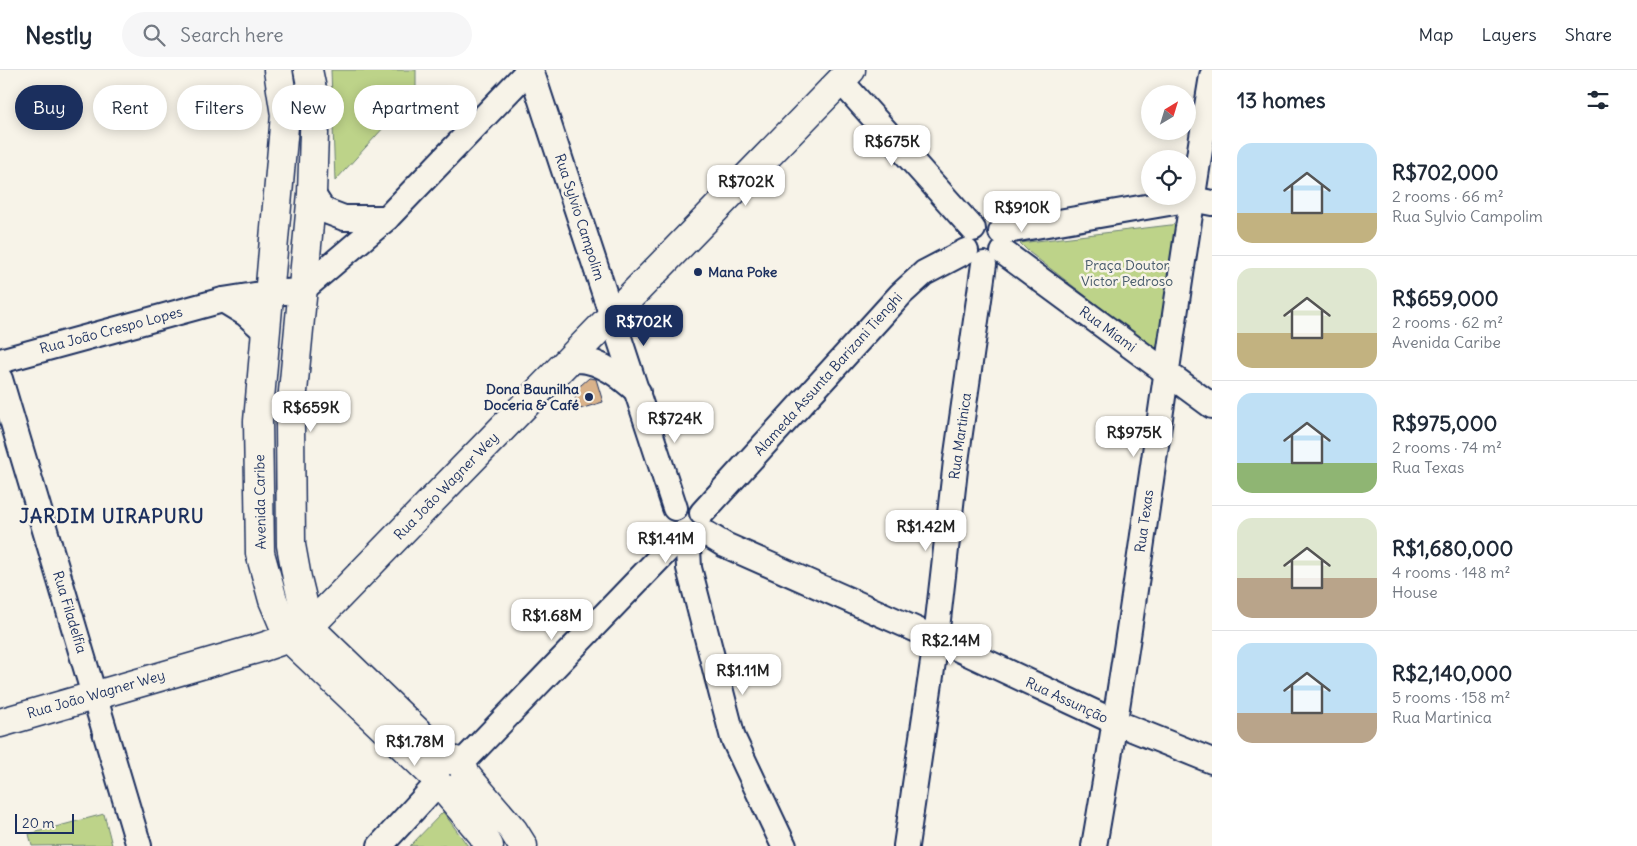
<!DOCTYPE html>
<html lang="en">
<head>
<meta charset="utf-8">
<style>
	:root { --surface:#fff; --page:#f6f6f7; --text:#1f2937; --muted:#747a83; --line:#e0e1e3; --accent:#1b2f5e }
	body { margin:0; font-family:Delius,sans-serif; background:var(--page); color:var(--text); height:100vh; display:flex; flex-direction:column; font-size:19px; white-space:nowrap }
	* { box-sizing:border-box; margin:0 }
	p { font-size:16px; color:var(--muted) }
	.icon { flex:none; width:28px; height:28px; fill:none; stroke:currentColor; stroke-width:2; stroke-linecap:round; stroke-linejoin:round }
	.map { position:relative; flex:1; overflow:hidden }
	.drawer { display:flex; flex-direction:column; background:var(--surface); width:425px }
	.drawer>* { flex:none }
	.guide { position:absolute; left:15px; top:15px; width:475px; height:45px; display:flex; gap:10px }
	.needle { width:32px; rotate:38deg }
	.tools { position:absolute; left:1141px; top:15px; display:grid; gap:10px }
	.tools a { display:grid; place-items:center; width:55px; height:55px; border-radius:50%; background:var(--surface); box-shadow:0 2px 12px #0003; font-size:25px }
	.scale { position:absolute; left:15px; bottom:12px; width:59px; box-sizing:border-box; padding-left:5px; border:2px solid #1b2f5e; border-top:0; font-size:14px; line-height:18px; white-space:nowrap; color:#1b2f5e; -webkit-text-stroke:4px #f7f3e8; paint-order:stroke }
	.price { position:absolute; translate:-50% -42px; padding:0 11px; border-radius:10px; background:#fff; color:#222; font-size:16px; line-height:32px; filter:drop-shadow(0 1px 2px #0008) }
	.price::after { content:''; position:absolute; left:50%; top:30px; width:15px; height:11px; margin-left:-8px; background:inherit; clip-path:polygon(0 0,100% 0,50% 100%) }
	.price.selected { background:var(--accent); color:#fff }
	ul { padding:0; list-style:none }
	li { display:flex; align-items:center; gap:15px; height:125px; padding:0 25px }
	li+li { border-top:1px solid var(--line) }
	li span { display:grid; place-items:center; flex:none; width:140px; height:100px; border-radius:15px; color:#555 }
	li>.icon { margin-inline-start:auto }
	span .icon { width:60px; height:60px; fill:#fffc; stroke-width:1 }
	li b { font-size:21px }
	h2 { display:flex; justify-content:space-between; align-items:center; height:60px; padding:0 25px; font-size:21px }
	.chip { padding:0 18px; border-radius:22px; background:var(--surface); box-shadow:0 2px 12px #0003; font-size:18px; line-height:45px }
	.chip.selected { background:var(--accent); color:#fff }
	header { display:flex; align-items:center; gap:30px; box-sizing:border-box; height:70px; padding:0 25px; background:var(--surface); border-bottom:1px solid var(--line) }
	header strong { font-size:24px }
	nav { display:flex; gap:28px; margin-inline-start:auto; font-size:18px }
	.search { width:350px; height:45px; background:var(--page); display:flex; align-items:center; gap:12px; box-sizing:border-box; padding:0 18px; border-radius:28px; color:var(--muted); font-size:19px }
	main { display:flex; flex:1; min-height:0 }
	.map>svg:first-child { display:block }
	.green { fill:#bdd389; stroke:#6c8174 }
	.building { fill:#d9b28a; stroke:#1b2f5e }
	.lines { fill:none; stroke-linecap:round; stroke-linejoin:round }
	.street-casing { stroke:#1b2f5e; stroke-width:28 }
	.secondary-casing { stroke:#1b2f5e; stroke-width:31 }
	.street { stroke:#f7f3e8; stroke-width:24 }
	.secondary { stroke:#f7f3e8; stroke-width:28 }
	.poi-dot { fill:#1b2f5e; stroke:#f7f3e8; stroke-width:2 }
	.labels { text-anchor:middle; dominant-baseline:central; stroke-width:5; stroke-linejoin:round; paint-order:stroke }
	.street-label { font-size:14px; fill:#1b2f5e; stroke:#f7f3e8 }
	.park-label { font-size:14px; fill:#445869; stroke:#f7f3e8 }
	.poi-label { font-size:14px; font-weight:bold; fill:#1b2f5e; stroke:#f7f3e8; text-anchor:start }
	.district-label { font-size:19px; font-weight:bold; letter-spacing:1px; fill:#1b2f5e; stroke:#f7f3e8 }
</style>
</head>
<body>
<header>
<strong>Nestly</strong>
<div class="search"><svg class="icon" aria-label="search" viewBox="0 0 24 24"><circle cx="10" cy="10" r="6"/><path d="M15 15l6 6"/></svg>Search here</div>
<nav><a>Map</a><a>Layers</a><a>Share</a></nav>
</header>
<main>
<div class="map">
<svg width="1212" height="776" viewBox="0 0 1212 776">
	<rect width="100%" height="100%" fill="#f7f3e8"/>
	<filter id="ink" filterUnits="userSpaceOnUse"><feTurbulence type="fractalNoise" baseFrequency=".02" numOctaves="2"/><feDisplacementMap in="SourceGraphic" scale="10" xChannelSelector="R" yChannelSelector="G"/><feConvolveMatrix kernelMatrix="1 2 1 2 8 2 1 2 1" color-interpolation-filters="sRGB"/></filter>
	<g filter="url(#ink)">
		<g class="green">
			<polygon points="331,0 416,0 416,22 335,111"/>
			<polygon points="1179,154 1157,281 1029,182 1020,173"/>
			<polygon points="443,742 468,776 410,776"/>
			<polygon points="104,744 112,775 32,776 29,764"/>
		</g>
		<polygon class="building" points="589,308 596,309 603,332 580,339 573,322"/>
		<g class="lines">
			<g class="street-casing">
				<g id="street">
					<polyline points="531,0 675,438"/>
					<polyline points="840,10 973,159"/>
					<polyline points="312,123 323,140 344,148 387,148"/>
					<polyline points="1001,162 1192,129 1212,133"/>
					<polyline points="1003,182 1212,336"/>
					<polyline points="223,230 246,244 265,261"/>
					<polyline points="0,291 223,230 268,223 301,221 387,148 529,0"/>
					<path d="M564,293C568,292 575,290 579,290C602,291 622,308 638,322"/>
					<polyline points="0,309 139,776"/>
					<polyline points="702,443 901,224 924,203 966,181"/>
					<polyline points="707,464 725,475 935,568 1115,652 1212,691"/>
					<polyline points="688,479 689,498 733,668 784,776"/>
					<polyline points="461,694 672,475"/>
					<polyline points="380,776 438,713"/>
					<polyline points="906,776 934,585 956,391 984,194"/>
					<path d="M1094,776C1139,520 1169,262 1212,6"/>
				</g>
			</g>
			<g class="secondary-casing">
				<g id="secondary">
					<polyline points="278,0 285,45 258,351 260,483 273,530 289,568 435,707"/>
					<polyline points="308,0 315,34 312,123 290,353 291,475 297,508 309,557 447,690"/>
					<polyline points="0,653 263,577 289,568 309,557 851,0"/>
					<circle cx="450" cy="705" r="15"/>
					<polyline points="465,704 513,760 523,776"/>
					<polyline points="443,718 482,764 489,776"/>
				</g>
			</g>
			<use href="#street" class="street"/>
			<use href="#secondary" class="secondary"/>
		</g>
	</g>
	<g class="poi-dot">
		<circle cx="698" cy="202" r="5"/>
		<circle cx="589" cy="327" r="5"/>
	</g>
	<g class="labels">
		<g class="street-label">
			<text transform="translate(580 147) rotate(72)">Rua Sylvio Campolim</text>
			<text transform="translate(1108 259) rotate(36)">Rua Miami</text>
			<text transform="translate(111 260) rotate(-15)">Rua João Crespo Lopes</text>
			<text transform="translate(828 304) rotate(-48)">Alameda Assunta Barizani Tienghi</text>
			<text transform="translate(960 366) rotate(-82)">Rua Martinica</text>
			<text transform="translate(446 416) rotate(-46)">Rua João Wagner Wey</text>
			<text transform="translate(260 432) rotate(-91)">Avenida Caribe</text>
			<text transform="translate(1144 451) rotate(-82)">Rua Texas</text>
			<text transform="translate(70 542) rotate(73)">Rua Filadelfia</text>
			<text transform="translate(96 624) rotate(-16)">Rua João Wagner Wey</text>
			<text transform="translate(1067 630) rotate(25)">Rua Assunção</text>
		</g>
		<g class="park-label">
			<text x="1127" y="195">Praça Doutor<tspan x="1127" dy="16">Victor Pedroso</tspan></text>
		</g>
		<g class="poi-label">
			<text x="708" y="202">Mana Poke</text>
			<text x="579" y="319" text-anchor="end">Dona Baunilha<tspan x="579" dy="16">Doceria &amp; Café</tspan></text>
		</g>
		<g class="district-label">
			<text x="112" y="446">JARDIM UIRAPURU</text>
		</g>
	</g>
</svg>
<div class="tools">
<a><svg class="needle" viewBox="-14 -14 28 28"><path d="M0-13l5 13h-10z" fill="#e53935"/><path d="M0 13l5-13h-10z" fill="#747a83"/></svg></a>
<a><svg class="icon" aria-label="locate" viewBox="0 0 24 24"><circle cx="12" cy="12" r="6"/><path d="M12 2v4M12 18v4M2 12h4M18 12h4"/></svg></a>
</div>
<div class="scale">20 m</div>
<b class="price" style="left:892px;top:97px">R$675K</b>
<b class="price" style="left:746px;top:137px">R$702K</b>
<b class="price" style="left:1022px;top:163px">R$910K</b>
<b class="price selected" style="left:644px;top:277px">R$702K</b>
<b class="price" style="left:311px;top:363px">R$659K</b>
<b class="price" style="left:675px;top:374px">R$724K</b>
<b class="price" style="left:1134px;top:388px">R$975K</b>
<b class="price" style="left:926px;top:482px">R$1.42M</b>
<b class="price" style="left:666px;top:494px">R$1.41M</b>
<b class="price" style="left:552px;top:571px">R$1.68M</b>
<b class="price" style="left:951px;top:596px">R$2.14M</b>
<b class="price" style="left:743px;top:626px">R$1.11M</b>
<b class="price" style="left:415px;top:697px">R$1.78M</b>
<div class="guide">
<a class="chip selected">Buy</a>
<a class="chip">Rent</a>
<a class="chip">Filters</a>
<a class="chip">New</a>
<a class="chip">Apartment</a>
</div>
</div>
<section class="drawer">
<h2>13 homes<svg class="icon" aria-label="filters" viewBox="0 0 24 24"><path d="M4 7h16M4 17h16"/><circle cx="9" cy="7" r="2"/><circle cx="15" cy="17" r="2"/></svg></h2>
<ul>
<li><span style="background:linear-gradient(#bfe0f5 70%,#c2b280 0)"><svg class="icon" aria-label="home" viewBox="0 0 24 24"><path d="M3 11l9-7 9 7M6 9v11h12V9"/></svg></span><div><b>R$702,000</b><p>2 rooms · 66 m²</p><p>Rua Sylvio Campolim</p></div></li>
<li><span style="background:linear-gradient(#dfe7d0 65%,#c2b280 0)"><svg class="icon" aria-label="home" viewBox="0 0 24 24"><path d="M3 11l9-7 9 7M6 9v11h12V9"/></svg></span><div><b>R$659,000</b><p>2 rooms · 62 m²</p><p>Avenida Caribe</p></div></li>
<li><span style="background:linear-gradient(#bfe0f5 70%,#8fb573 0)"><svg class="icon" aria-label="home" viewBox="0 0 24 24"><path d="M3 11l9-7 9 7M6 9v11h12V9"/></svg></span><div><b>R$975,000</b><p>2 rooms · 74 m²</p><p>Rua Texas</p></div></li>
<li><span style="background:linear-gradient(#dfe7d0 60%,#b9a48a 0)"><svg class="icon" aria-label="home" viewBox="0 0 24 24"><path d="M3 11l9-7 9 7M6 9v11h12V9"/></svg></span><div><b>R$1,680,000</b><p>4 rooms · 148 m²</p><p>House</p></div></li>
<li><span style="background:linear-gradient(#bfe0f5 70%,#b9a48a 0)"><svg class="icon" aria-label="home" viewBox="0 0 24 24"><path d="M3 11l9-7 9 7M6 9v11h12V9"/></svg></span><div><b>R$2,140,000</b><p>5 rooms · 158 m²</p><p>Rua Martinica</p></div></li>
</ul>
</section>
</main>
</body>
</html>
